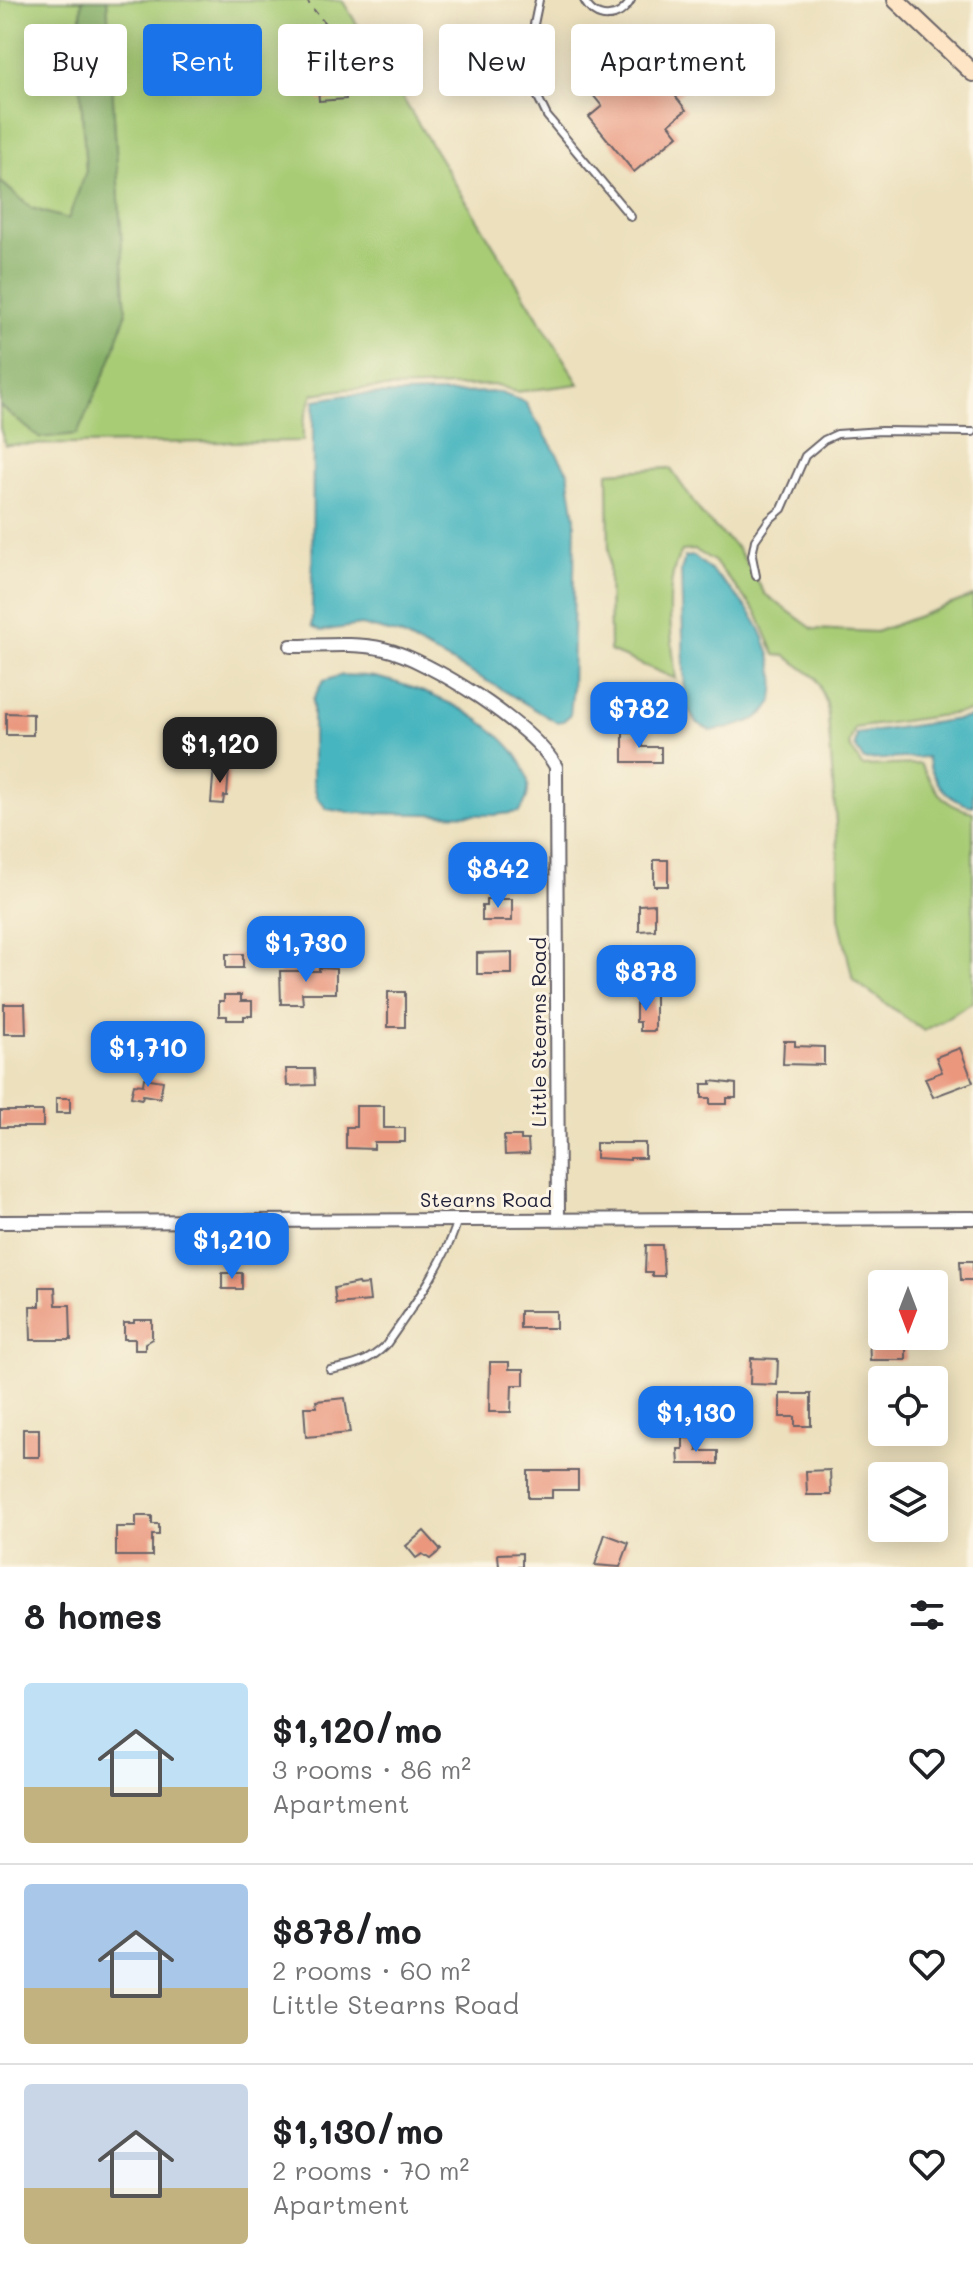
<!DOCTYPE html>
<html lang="en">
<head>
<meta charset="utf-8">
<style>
	:root { --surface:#fff; --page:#f6f6f6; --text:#202124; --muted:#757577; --line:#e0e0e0; --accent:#1a73e8 }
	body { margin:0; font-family:Mali,sans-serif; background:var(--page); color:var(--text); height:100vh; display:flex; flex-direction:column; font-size:30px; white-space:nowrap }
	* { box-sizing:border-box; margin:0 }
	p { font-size:26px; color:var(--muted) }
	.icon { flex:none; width:44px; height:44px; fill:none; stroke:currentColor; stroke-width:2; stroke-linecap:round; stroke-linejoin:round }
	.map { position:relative; height:1567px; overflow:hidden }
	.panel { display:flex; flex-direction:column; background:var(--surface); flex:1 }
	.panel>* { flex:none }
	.hud { position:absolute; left:24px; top:24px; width:926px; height:72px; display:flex; gap:16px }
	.needle { width:52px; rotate:180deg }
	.tools { position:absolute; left:868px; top:1270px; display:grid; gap:16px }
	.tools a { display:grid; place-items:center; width:80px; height:80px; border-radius:8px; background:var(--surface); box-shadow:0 4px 20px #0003; font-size:40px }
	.price { position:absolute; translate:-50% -68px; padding:0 18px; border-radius:16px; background:var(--accent); color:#fff; font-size:26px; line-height:52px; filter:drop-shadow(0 2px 4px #0008) }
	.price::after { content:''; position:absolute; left:50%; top:48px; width:24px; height:18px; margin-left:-12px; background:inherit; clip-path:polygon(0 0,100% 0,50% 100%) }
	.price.on { background:#222; color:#fff }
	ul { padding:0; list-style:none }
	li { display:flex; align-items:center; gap:24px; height:200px; padding:0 24px }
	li+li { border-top:2px solid var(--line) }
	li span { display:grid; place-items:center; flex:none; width:224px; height:160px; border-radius:8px; color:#555 }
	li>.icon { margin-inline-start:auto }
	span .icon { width:96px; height:96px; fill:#fffc; stroke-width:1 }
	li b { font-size:34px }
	h2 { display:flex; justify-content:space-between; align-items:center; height:96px; padding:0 24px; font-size:34px }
	.tag { padding:0 28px; border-radius:8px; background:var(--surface); box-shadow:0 4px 20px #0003; font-size:28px; line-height:72px }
	.tag.on { background:var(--accent); color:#fff }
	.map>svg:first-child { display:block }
	.green { fill:#a8cc76; stroke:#657758; stroke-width:2 }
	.forest { fill:#86b067; stroke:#546951; stroke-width:2 }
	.water { fill:#46b5bf; stroke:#346c7d; stroke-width:2 }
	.building { fill:#ea977e }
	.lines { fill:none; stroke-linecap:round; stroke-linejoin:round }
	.service-casing { stroke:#696468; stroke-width:10 }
	.minor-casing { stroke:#696468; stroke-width:16 }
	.secondary-casing { stroke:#696468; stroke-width:20 }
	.path { stroke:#696468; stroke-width:2; stroke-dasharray:6 6; stroke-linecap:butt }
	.service { stroke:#fff; stroke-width:6 }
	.minor { stroke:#fff; stroke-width:12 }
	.secondary { stroke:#fee5c5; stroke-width:16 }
	.labels { text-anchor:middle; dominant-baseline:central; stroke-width:6; stroke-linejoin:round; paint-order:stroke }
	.street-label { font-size:20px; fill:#22223b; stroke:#fcf5e5 }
</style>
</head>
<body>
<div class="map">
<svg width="973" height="1567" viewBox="0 0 973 1567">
	<rect width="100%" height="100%" fill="#fcf5e5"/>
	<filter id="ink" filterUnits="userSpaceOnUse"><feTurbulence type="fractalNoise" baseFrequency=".0125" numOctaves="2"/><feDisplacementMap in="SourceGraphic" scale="16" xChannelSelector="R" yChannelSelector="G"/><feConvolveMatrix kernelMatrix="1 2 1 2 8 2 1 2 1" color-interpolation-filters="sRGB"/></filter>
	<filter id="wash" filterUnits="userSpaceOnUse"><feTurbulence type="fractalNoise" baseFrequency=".006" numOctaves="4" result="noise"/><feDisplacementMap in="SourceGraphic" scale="32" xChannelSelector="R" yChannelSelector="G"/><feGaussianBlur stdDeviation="1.8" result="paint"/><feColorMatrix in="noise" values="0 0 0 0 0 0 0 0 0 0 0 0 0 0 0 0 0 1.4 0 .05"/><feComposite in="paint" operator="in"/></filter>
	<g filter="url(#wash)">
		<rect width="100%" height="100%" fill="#ece0bd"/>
		<g class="green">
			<polygon points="0,0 82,0 79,64 86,172 68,220 31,208 0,181"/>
			<polygon points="107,0 342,0 579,384 516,392 498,385 347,389 313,394 303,423 303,441 5,445 0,428 0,406 40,438 126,314"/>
			<path d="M670,468L704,517L738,549L765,594L813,629L876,632L973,596V711L855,728L849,745L862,766L920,764C937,789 939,805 973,812V1002L924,1031L853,980L839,918L838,850L827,704L816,678L786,656L775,655L757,613L714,561L695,550L682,551C662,581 672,644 676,679L610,651L608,472Z"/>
		</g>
		<polygon class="forest" points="82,0 107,0 126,314 110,362 77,434 40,438 0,406 0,181 31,208 68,219 86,171 79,64"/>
		<g class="water">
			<polygon points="498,392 525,402 568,472 575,518 572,695 570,715 563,721 556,722 489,682 401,635 361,625 321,631 312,626 313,421 315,400 347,395"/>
			<path d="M694,556C714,572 736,593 751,614C767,636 787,692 764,713C750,725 727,728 711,731L696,722L685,704L681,571L685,557Z"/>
			<path d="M342,675C354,676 367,675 379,678C401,683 428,693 449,703C485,719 553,769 519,812L494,815L350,813L327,809L317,797L313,780V699L323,681Z"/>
			<path d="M973,717V806C947,801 933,781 927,757L864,760L855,746L857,734Z"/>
		</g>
		<g id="blocks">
			<g class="building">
				<polygon points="620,35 655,77 668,66 687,88 676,97 686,110 669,124 678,135 634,172 589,117 602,106 575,73"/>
				<polygon points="343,57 346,99 319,101 316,58"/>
				<polygon points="6,713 33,714 33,735 6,735"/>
				<polygon points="623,733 642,733 642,747 661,747 661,762 623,762"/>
				<polygon points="214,766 229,768 227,796 224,796 223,804 211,803"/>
				<rect x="654" y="860" width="14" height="26"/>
				<polygon points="486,899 512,899 512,921 482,921 482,906 486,906"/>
				<polygon points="655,904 655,930 639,931 639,905"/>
				<polygon points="512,952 512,974 477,974 477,953"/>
				<rect x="226" y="954" width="17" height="14"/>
				<rect x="648" y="960" width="12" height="18"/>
				<polygon points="319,968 336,969 336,993 302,993 303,1004 281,1004 280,971 319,971"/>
				<rect x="388" y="992" width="17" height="35"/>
				<polygon points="640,994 655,994 655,1031 640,1031 640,1022 636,1022 636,1004 640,1004"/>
				<polygon points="224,995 241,995 241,1001 252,1001 252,1016 244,1016 244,1020 227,1020 227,1016 219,1016 219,1001 224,1001"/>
				<polygon points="4,1004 25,1004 26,1034 4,1034"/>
				<polygon points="784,1041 795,1041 795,1046 824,1047 824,1065 783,1064"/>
				<polygon points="960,1048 973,1082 933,1097 925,1078 942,1072 936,1057"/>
				<polygon points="286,1069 314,1069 315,1085 287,1086"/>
				<polygon points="144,1078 163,1081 160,1098 143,1095 142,1099 131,1097 134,1084 143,1085"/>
				<polygon points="711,1081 736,1084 736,1098 727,1098 727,1104 710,1104 710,1098 702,1098 702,1084 711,1084"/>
				<rect x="56" y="1098" width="14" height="15"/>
				<polygon points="356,1106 384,1106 384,1128 405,1128 405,1142 374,1142 374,1149 346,1148 346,1127 356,1127"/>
				<rect x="0" y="1111" width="43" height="16"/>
				<polygon points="504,1136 521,1136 521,1140 528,1140 529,1154 505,1155"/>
				<polygon points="596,1143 645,1143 645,1158 630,1158 630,1160 596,1158"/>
				<polygon points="646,1245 662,1245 664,1276 652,1276 652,1272 645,1272"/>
				<polygon points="960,1261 973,1261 973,1280 961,1280"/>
				<rect x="222" y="1273" width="20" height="16"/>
				<polygon points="358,1283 359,1285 368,1284 370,1301 336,1304 334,1288"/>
				<polygon points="40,1287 55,1287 56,1305 70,1305 71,1340 31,1340 30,1306 40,1306"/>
				<rect x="520" y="1311" width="36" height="17"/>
				<polygon points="134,1320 152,1320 152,1339 145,1343 145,1350 135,1350 135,1339 124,1339 124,1323 134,1323"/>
				<polygon points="869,1335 906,1336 906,1360 870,1360"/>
				<polygon points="751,1358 778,1359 777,1385 750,1384"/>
				<polygon points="490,1362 509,1362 509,1369 524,1369 524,1385 512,1385 511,1412 489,1412"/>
				<polygon points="780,1394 811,1394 811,1426 795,1426 795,1417 780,1417"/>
				<polygon points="345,1398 350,1433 306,1437 304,1407 317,1407 316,1401"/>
				<rect x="23" y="1429" width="16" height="28"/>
				<polygon points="683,1438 696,1438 697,1451 718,1451 718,1464 679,1464 678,1449 683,1449"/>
				<polygon points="830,1470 831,1495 807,1495 806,1471"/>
				<polygon points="528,1471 578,1471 578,1490 552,1490 552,1498 528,1498"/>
				<polygon points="136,1516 152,1516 152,1524 159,1524 159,1535 152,1535 152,1556 116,1556 116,1527 136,1527"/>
				<polygon points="424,1531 441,1550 430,1559 422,1554 416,1558 406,1546"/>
				<polygon points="605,1534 629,1543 620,1567 595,1565"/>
				<polygon points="522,1553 522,1567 499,1567 498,1554"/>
			</g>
		</g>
	</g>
	<g filter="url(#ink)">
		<use href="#blocks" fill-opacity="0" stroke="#696468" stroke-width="2"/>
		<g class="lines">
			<g class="service-casing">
				<g id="service">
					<polyline points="539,0 530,44 536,93 547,116 631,217"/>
					<path d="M584,0C595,22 619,21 631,0"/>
					<polyline points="756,576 752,556 755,540 769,520 782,509 805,456 824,440 837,434 881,431 973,432"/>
					<path d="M330,1370C353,1366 369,1362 386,1345C409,1312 449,1257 458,1218"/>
				</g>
			</g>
			<g class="minor-casing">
				<g id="minor">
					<path d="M291,646C321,646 354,642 384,649C429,659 535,727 556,767L558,1219"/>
					<polyline points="0,1222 973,1218"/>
				</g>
			</g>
			<g class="secondary-casing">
				<polyline id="secondary" points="896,0 973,73"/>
			</g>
			<polyline class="path" points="306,0 331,31"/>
			<use href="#service" class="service"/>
			<use href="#minor" class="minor"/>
			<use href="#secondary" class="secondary"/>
		</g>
	</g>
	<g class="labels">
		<g class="street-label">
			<text transform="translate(538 1032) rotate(-90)">Little Stearns Road</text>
			<text x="486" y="1199">Stearns Road</text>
		</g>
	</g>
</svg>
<div class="tools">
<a><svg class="needle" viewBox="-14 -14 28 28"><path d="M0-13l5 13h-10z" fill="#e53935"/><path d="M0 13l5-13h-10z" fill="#757577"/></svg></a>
<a><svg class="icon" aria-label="locate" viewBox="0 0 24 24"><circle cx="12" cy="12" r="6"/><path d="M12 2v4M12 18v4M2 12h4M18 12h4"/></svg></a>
<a><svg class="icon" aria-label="layers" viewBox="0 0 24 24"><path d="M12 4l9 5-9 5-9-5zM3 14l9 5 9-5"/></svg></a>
</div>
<b class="price" style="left:639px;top:750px">$782</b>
<b class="price on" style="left:220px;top:785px">$1,120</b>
<b class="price" style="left:498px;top:910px">$842</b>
<b class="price" style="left:306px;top:984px">$1,730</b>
<b class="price" style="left:646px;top:1013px">$878</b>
<b class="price" style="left:148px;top:1089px">$1,710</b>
<b class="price" style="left:232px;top:1281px">$1,210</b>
<b class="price" style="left:696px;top:1454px">$1,130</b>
<div class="hud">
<a class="tag">Buy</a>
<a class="tag on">Rent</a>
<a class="tag">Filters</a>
<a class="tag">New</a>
<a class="tag">Apartment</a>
</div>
</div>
<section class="panel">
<h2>8 homes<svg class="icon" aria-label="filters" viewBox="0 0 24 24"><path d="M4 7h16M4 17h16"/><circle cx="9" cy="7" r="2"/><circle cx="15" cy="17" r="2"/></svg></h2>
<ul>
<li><span style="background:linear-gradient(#bfe0f5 65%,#c2b280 0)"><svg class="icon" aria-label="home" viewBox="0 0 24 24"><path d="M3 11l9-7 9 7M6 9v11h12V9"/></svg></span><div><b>$1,120/mo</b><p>3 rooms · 86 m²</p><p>Apartment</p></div><svg class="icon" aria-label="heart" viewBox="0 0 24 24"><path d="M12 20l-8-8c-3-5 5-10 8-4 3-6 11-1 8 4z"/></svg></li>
<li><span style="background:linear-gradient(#a9c7e8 65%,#c2b280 0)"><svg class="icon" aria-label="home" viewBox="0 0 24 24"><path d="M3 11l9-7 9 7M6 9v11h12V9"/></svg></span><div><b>$878/mo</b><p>2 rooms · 60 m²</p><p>Little Stearns Road</p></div><svg class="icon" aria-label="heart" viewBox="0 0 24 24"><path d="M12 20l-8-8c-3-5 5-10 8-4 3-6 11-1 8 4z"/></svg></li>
<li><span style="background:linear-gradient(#c9d6e8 65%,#c2b280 0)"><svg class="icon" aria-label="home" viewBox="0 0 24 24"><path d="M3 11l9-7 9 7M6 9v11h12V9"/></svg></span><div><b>$1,130/mo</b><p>2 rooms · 70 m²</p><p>Apartment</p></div><svg class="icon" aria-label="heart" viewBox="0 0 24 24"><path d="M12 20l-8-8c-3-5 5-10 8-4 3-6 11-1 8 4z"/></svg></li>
</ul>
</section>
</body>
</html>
